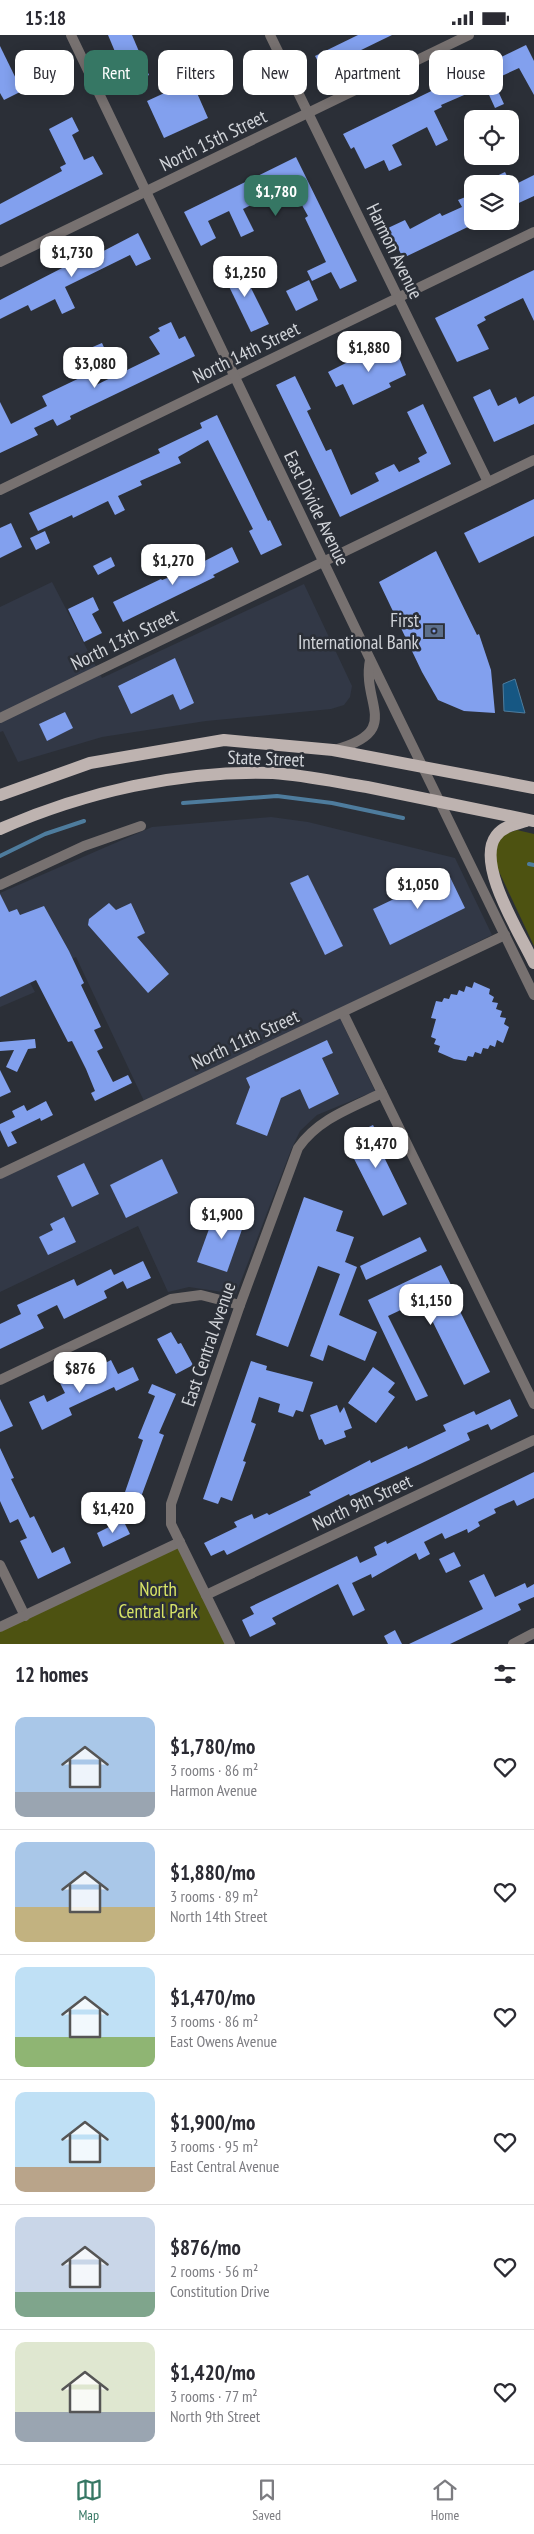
<!DOCTYPE html>
<html lang="en">
<head>
<meta charset="utf-8">
<style>
	:root { --surface:#fff; --page:#f2f2f3; --text:#2b2b33; --muted:#7c7c81; --line:#e1e1e2; --accent:#367764 }
	body { margin:0; font-family:"PT Sans Narrow",sans-serif; background:var(--page); color:var(--text); height:100vh; display:flex; flex-direction:column; font-size:19px; white-space:nowrap }
	* { box-sizing:border-box; margin:0 }
	p { font-size:16px; color:var(--muted) }
	.icon { flex:none; width:28px; height:28px; fill:none; stroke:currentColor; stroke-width:2; stroke-linecap:round; stroke-linejoin:round }
	.map { position:relative; height:1609px; overflow:hidden }
	.drawer { display:flex; flex-direction:column; background:var(--surface); flex:1 }
	.drawer>* { flex:none }
	.top-card { position:absolute; left:15px; top:15px; width:505px; height:45px; display:flex; gap:10px }
	.fabs { position:absolute; left:464px; top:75px; display:grid; gap:10px }
	.fabs a { display:grid; place-items:center; width:55px; height:55px; border-radius:10px; background:var(--surface); box-shadow:0 2px 12px #0003; font-size:25px }
	.price { position:absolute; translate:-50% -42px; padding:0 11px; border-radius:10px; background:#fff; color:#222; font-size:16px; line-height:32px; filter:drop-shadow(0 1px 2px #0008) }
	.price::after { content:''; position:absolute; left:50%; top:30px; width:15px; height:11px; margin-left:-8px; background:inherit; clip-path:polygon(0 0,100% 0,50% 100%) }
	.price.current { background:var(--accent); color:#fff }
	ul { padding:0; list-style:none }
	li { display:flex; align-items:center; gap:15px; height:125px; padding:0 15px }
	li+li { border-top:1px solid var(--line) }
	li span { display:grid; place-items:center; flex:none; width:140px; height:100px; border-radius:10px; color:#555 }
	li>.icon { margin-inline-start:auto }
	span .icon { width:60px; height:60px; fill:#fffc; stroke-width:1 }
	li b { font-size:21px }
	h2 { display:flex; justify-content:space-between; align-items:center; height:60px; padding:0 15px; font-size:21px }
	.chip { padding:0 18px; border-radius:10px; background:var(--surface); box-shadow:0 2px 12px #0003; font-size:18px; line-height:45px }
	.chip.current { background:var(--accent); color:#fff }
	.status { display:flex; justify-content:space-between; align-items:center; height:35px; padding:0 25px; background:var(--surface); direction:ltr }
	.status svg { height:14px; fill:currentColor }
	.menu { display:flex; justify-content:space-around; align-items:center; height:70px; border-top:1px solid var(--line); background:var(--surface); font-size:14px; color:var(--muted) }
	.menu a { display:grid; justify-items:center; gap:2px }
	.menu .current { color:var(--accent) }
	.map>svg:first-child { display:block }
	.built { fill:#323846 }
	.green { fill:#4d5211 }
	.water { fill:#165783; stroke:#4e7c9d }
	.lines { fill:none; stroke-linecap:round; stroke-linejoin:round }
	.stream { stroke:#4e7c9d; stroke-width:4 }
	.building { fill:#82a0ee }
	.minor { stroke:#777170; stroke-width:10 }
	.tertiary { stroke:#777170; stroke-width:10 }
	.primary { stroke:#beb3b0; stroke-width:12 }
	.labels { text-anchor:middle; dominant-baseline:central; stroke-width:5; stroke-linejoin:round; paint-order:stroke }
	.street-label { font-size:19px; fill:#d1d4d9; stroke:#2b2f37 }
	.poi-label { font-size:19px; fill:#d1d4d9; stroke:#2b2f37; text-anchor:end }
	.park-label { font-size:19px; fill:#d8e467; stroke:#2b2f37 }
</style>
</head>
<body>
<div class="status"><b>15:18</b><svg viewBox="0 0 49 12"><path d="M0 12V9h3v3zM5 12V6h3v6zM10 12V3h3v9zM15 12V0h3v12zM26 1h20v11H26zM47 4h2v5h-2z"/></svg></div>
<div class="map">
<svg width="534" height="1609" viewBox="0 0 534 1609">
	<rect width="100%" height="100%" fill="#2b2f37"/>
	<g class="built">
		<polygon points="52,547 102,643 304,549 352,651 350,662 344,670 331,674 206,686 102,702 18,727 3,696 0,697 0,572"/>
		<polygon points="271,782 308,787 455,823 492,900 336,975 375,1056 317,1080 300,1096 291,1115 236,1259 189,1252 168,1257 138,1191 0,1257 0,1134 144,1066 76,922 28,944 35,957 0,972 0,858 152,792"/>
	</g>
	<g class="green">
		<polygon points="517,795 534,799 534,911 494,826 499,801"/>
		<polygon points="180,1507 229,1609 0,1609 0,1592"/>
	</g>
	<polygon class="water" points="515,644 525,678 504,676 503,649"/>
	<g class="lines">
		<g class="stream">
			<polyline points="183,768 277,761 332,768 403,783"/>
			<polyline points="0,821 45,799 84,786"/>
			<polyline points="529,829 534,830"/>
		</g>
	</g>
	<g class="building">
		<polygon points="108,0 132,0 149,40 129,50"/>
		<polygon points="358,0 392,0 322,34 315,21"/>
		<polygon points="526,10 534,26 534,60 519,33 493,45 504,69 495,73 485,51 441,70 442,72 434,76 448,105 436,111 427,92 392,110 402,130 389,136 384,125 365,134 354,112 351,114 343,99"/>
		<polygon points="0,11 22,56 4,65 0,58"/>
		<polygon points="187,27 201,56 197,58 208,83 164,103 147,66 171,55 166,44 175,40 173,34"/>
		<polygon points="72,82 79,96 72,100 84,125 93,121 103,139 0,190 0,169 62,136 60,132 66,129 49,94"/>
		<polygon points="296,122 357,246 340,254 331,237 312,246 307,236 326,227 305,183 308,181 288,145 262,157 265,163 243,174 254,196 241,202 229,176 208,186 216,203 201,211 184,177"/>
		<polygon points="505,137 511,149 480,149"/>
		<polygon points="534,140 534,161 510,172 510,152"/>
		<polygon points="468,161 472,169 472,190 403,223 388,193 405,185 410,194 440,178 442,181 462,172 458,165"/>
		<polygon points="138,198 151,224 136,231 130,220 65,252 75,273 62,279 55,264 31,276 28,270 0,284 0,265 66,231 67,233 92,222"/>
		<polygon points="239,229 269,289 251,297 222,237"/>
		<polygon points="534,235 534,286 523,263 484,282 486,285 477,290 489,314 457,327 435,283"/>
		<polygon points="309,245 318,265 296,276 286,256"/>
		<polygon points="171,287 179,304 185,301 195,321 70,381 71,384 57,391 53,384 34,393 38,400 0,418 0,367 11,389 47,371 42,361 88,339 94,351 160,319 149,302 160,296 158,293"/>
		<polygon points="392,305 406,340 389,348 391,352 353,370 343,349 336,352 328,337"/>
		<polygon points="102,308 109,323 95,330 88,314"/>
		<polygon points="295,341 311,374 307,376 326,416 331,414 351,460 379,446 375,438 394,429 399,437 420,427 418,423 427,418 407,377 423,369 451,429 340,482 276,350"/>
		<polygon points="490,354 498,371 516,362 519,369 534,361 534,389 494,407 473,362"/>
		<polygon points="217,380 268,486 270,485 282,510 261,520 249,496 253,494 208,405 178,422 181,428 140,446 142,450 118,461 125,475 115,480 108,466 73,483 72,480 38,496 29,478 160,418 158,414 202,393 200,388"/>
		<polygon points="534,464 534,501 479,528 464,498"/>
		<polygon points="11,488 22,512 0,523 0,493"/>
		<polygon points="45,496 50,508 36,515 30,503"/>
		<polygon points="232,512 239,527 213,540 215,542 123,587 113,567 161,544 162,545 183,537"/>
		<polygon points="436,516 477,600 479,599 491,635 495,678 464,676 438,665 422,637 379,547"/>
		<polygon points="111,522 115,531 98,540 93,531"/>
		<polygon points="93,562 99,575 92,579 102,598 84,607 68,574"/>
		<polygon points="175,623 194,668 180,675 173,659 131,679 118,651"/>
		<polygon points="65,677 73,693 47,706 39,689"/>
		<polygon points="308,840 343,911 325,920 290,848"/>
		<polygon points="450,842 465,873 390,910 373,874 417,853 419,858"/>
		<polygon points="0,859 9,877 17,874 20,880 44,871 69,916 84,948 81,950 101,992 94,995 103,1013 97,1016 113,1047 128,1040 132,1048 95,1066 91,1058 95,1056 86,1034 72,1006 68,1007 36,945 0,962"/>
		<polygon points="109,868 116,875 131,868 145,898 137,902 169,939 148,958 88,890 89,884"/>
		<polygon points="474,947 490,954 489,959 494,962 492,967 498,968 496,974 502,976 500,982 506,983 504,989 509,992 503,1008 497,1005 495,1012 490,1010 488,1014 483,1013 481,1019 475,1017 473,1022 468,1021 466,1026 454,1024 438,1017 440,1011 434,1009 436,1004 431,1002 436,984 431,983 436,966 442,967 444,963 449,964 451,959 457,960 459,955 464,957 466,951 472,953"/>
		<polygon points="35,1004 36,1013 28,1014 17,1037 6,1032 14,1015 0,1016 0,1007"/>
		<polygon points="327,1005 333,1018 322,1023 339,1059 309,1074 300,1054 281,1063 267,1101 236,1089 250,1052 246,1043"/>
		<polygon points="0,1035 11,1057 0,1062"/>
		<polygon points="46,1066 53,1080 41,1086 40,1083 11,1097 17,1108 8,1112 0,1095 0,1089 15,1082 12,1076 24,1070 27,1076"/>
		<polygon points="373,1090 389,1122 385,1124 407,1169 383,1181 344,1104"/>
		<polygon points="162,1124 178,1158 126,1183 110,1150"/>
		<polygon points="84,1128 99,1159 72,1172 57,1141"/>
		<polygon points="304,1162 343,1176 336,1196 354,1202 345,1227 357,1232 339,1280 377,1297 365,1326 328,1310 323,1326 310,1321 340,1239 318,1231 288,1312 256,1300"/>
		<polygon points="217,1172 246,1183 227,1237 197,1227"/>
		<polygon points="64,1182 76,1207 48,1220 39,1202 53,1195 50,1189"/>
		<polygon points="420,1202 427,1216 366,1245 360,1231"/>
		<polygon points="143,1226 151,1243 127,1254 123,1246 104,1256 107,1263 64,1284 57,1270 37,1280 44,1293 0,1314 0,1289 21,1279 17,1270 74,1244 77,1251 111,1234 114,1240"/>
		<polygon points="441,1230 451,1250 448,1252 490,1337 464,1350 422,1265 388,1281 428,1361 416,1366 368,1265"/>
		<polygon points="171,1297 178,1309 181,1308 193,1330 176,1339 157,1304"/>
		<polygon points="111,1325 118,1339 133,1332 139,1345 116,1356 114,1352 69,1373 72,1380 42,1395 29,1367 44,1360 47,1367 65,1358 60,1348 75,1341 79,1348 99,1339 96,1333"/>
		<polygon points="251,1326 267,1331 266,1335 313,1347 303,1377 296,1375 293,1382 278,1377 280,1369 259,1362 251,1387 256,1389 243,1426 246,1427 232,1466 221,1462 218,1469 203,1464"/>
		<polygon points="373,1332 395,1348 388,1357 395,1362 376,1388 348,1368"/>
		<polygon points="152,1349 176,1359 159,1398 164,1400 141,1462 125,1457 143,1405 138,1403 155,1361 148,1358"/>
		<polygon points="0,1364 13,1391 0,1397"/>
		<polygon points="510,1364 518,1381 491,1395 488,1389 467,1398 470,1405 420,1429 350,1461 349,1459 227,1520 224,1515 211,1521 204,1508 237,1492 234,1487 252,1479 254,1484 267,1478 269,1480 311,1460 309,1457 370,1425 371,1428 407,1411 408,1414 446,1396 443,1390 474,1376 476,1380"/>
		<polygon points="337,1370 340,1378 344,1372 352,1393 344,1396 346,1402 325,1410 322,1404 319,1405 310,1380"/>
		<polygon points="0,1413 14,1443 11,1444 30,1483 34,1481 52,1518 64,1512 71,1528 38,1544 20,1506 27,1503 18,1484 10,1488 0,1466"/>
		<polygon points="534,1437 534,1463 517,1471 514,1465 494,1474 496,1478 478,1487 480,1491 468,1498 467,1494 445,1504 442,1498 424,1507 430,1519 419,1525 416,1518 372,1543 371,1539 352,1548 365,1575 353,1581 338,1549 272,1583 276,1589 250,1602 242,1585 254,1579 250,1572 357,1521 360,1528 377,1520 374,1512 386,1506 387,1509"/>
		<polygon points="123,1485 130,1499 103,1512 97,1498"/>
		<polygon points="454,1517 461,1531 446,1538 439,1524"/>
		<polygon points="484,1539 495,1562 525,1548 527,1553 534,1549 534,1562 518,1569 521,1575 450,1609 409,1609 483,1574 469,1546"/>
		<polygon points="395,1595 402,1609 388,1609 384,1601"/>
	</g>
	<g class="lines">
		<g class="minor">
			<polyline points="270,0 488,447"/>
			<polyline points="0,227 469,0"/>
			<polyline points="0,455 534,197"/>
			<polyline points="0,683 534,425"/>
			<polyline points="0,850 84,811 141,791"/>
			<polyline points="343,978 534,1369"/>
			<polyline points="0,1139 505,900"/>
			<polyline points="0,1345 171,1264 201,1260 240,1270"/>
			<polyline points="0,1530 25,1581"/>
			<polyline points="206,1560 534,1405"/>
			<polyline points="0,1592 180,1507"/>
			<path d="M230,1609L171,1489V1469L240,1270L298,1113C318,1084 351,1073 382,1058"/>
			<polyline points="513,1609 534,1598"/>
		</g>
		<g class="tertiary">
			<polyline points="71,0 370,624 534,960"/>
			<path d="M334,715C404,696 361,669 370,625"/>
		</g>
		<g class="primary">
			<polyline points="0,760 90,728 224,705 333,715 534,753"/>
			<path d="M526,786C516,789 503,791 496,801C475,829 521,900 534,928"/>
			<path d="M0,794C84,757 181,735 273,738C304,740 336,747 367,752C423,763 478,775 534,786"/>
		</g>
	</g>
	<defs>
		<g id="bank-bare" transform="scale(1.5)"><path d="M-6-4H6V4H-6ZM0-2.3a2.3 2.3 0 1 0 0 4.6a2.3 2.3 0 1 0 0-4.6Z" fill="#5c6f8a" stroke="#2b2f37" stroke-width="2.5" paint-order="stroke"/></g>
	</defs>
	<g fill-rule="evenodd">
		<use href="#bank-bare" x="434" y="596"/>
	</g>
	<g class="labels">
		<g class="street-label">
			<text transform="translate(213 105) rotate(-26)">North 15th Street</text>
			<text transform="translate(395 216) rotate(64)">Harmon Avenue</text>
			<text transform="translate(246 317) rotate(-26)">North 14th Street</text>
			<text transform="translate(317 473) rotate(64)">East Divide Avenue</text>
			<text transform="translate(124 604) rotate(-26)">North 13th Street</text>
			<text transform="translate(266 723) rotate(2)">State Street</text>
			<text transform="translate(245 1004) rotate(-25)">North 11th Street</text>
			<text transform="translate(208 1309) rotate(-71)">East Central Avenue</text>
			<text transform="translate(362 1467) rotate(-25)">North 9th Street</text>
		</g>
		<g class="poi-label">
			<text x="419" y="585">First<tspan x="419" dy="22">International Bank</tspan></text>
		</g>
		<g class="park-label">
			<text x="158" y="1554">North<tspan x="158" dy="22">Central Park</tspan></text>
		</g>
	</g>
</svg>
<div class="fabs">
<a><svg class="icon" aria-label="locate" viewBox="0 0 24 24"><circle cx="12" cy="12" r="6"/><path d="M12 2v4M12 18v4M2 12h4M18 12h4"/></svg></a>
<a><svg class="icon" aria-label="layers" viewBox="0 0 24 24"><path d="M12 4l9 5-9 5-9-5zM3 14l9 5 9-5"/></svg></a>
</div>
<b class="price current" style="left:276px;top:182px">$1,780</b>
<b class="price" style="left:72px;top:243px">$1,730</b>
<b class="price" style="left:245px;top:263px">$1,250</b>
<b class="price" style="left:369px;top:338px">$1,880</b>
<b class="price" style="left:95px;top:354px">$3,080</b>
<b class="price" style="left:173px;top:551px">$1,270</b>
<b class="price" style="left:418px;top:875px">$1,050</b>
<b class="price" style="left:376px;top:1134px">$1,470</b>
<b class="price" style="left:222px;top:1205px">$1,900</b>
<b class="price" style="left:431px;top:1291px">$1,150</b>
<b class="price" style="left:80px;top:1359px">$876</b>
<b class="price" style="left:113px;top:1499px">$1,420</b>
<div class="top-card">
<a class="chip">Buy</a>
<a class="chip current">Rent</a>
<a class="chip">Filters</a>
<a class="chip">New</a>
<a class="chip">Apartment</a>
<a class="chip">House</a>
</div>
</div>
<section class="drawer">
<h2>12 homes<svg class="icon" aria-label="filters" viewBox="0 0 24 24"><path d="M4 7h16M4 17h16"/><circle cx="9" cy="7" r="2"/><circle cx="15" cy="17" r="2"/></svg></h2>
<ul>
<li><span style="background:linear-gradient(#a9c7e8 75%,#9aa5b1 0)"><svg class="icon" aria-label="home" viewBox="0 0 24 24"><path d="M3 11l9-7 9 7M6 9v11h12V9"/></svg></span><div><b>$1,780/mo</b><p>3 rooms · 86 m²</p><p>Harmon Avenue</p></div><svg class="icon" aria-label="heart" viewBox="0 0 24 24"><path d="M12 20l-8-8c-3-5 5-10 8-4 3-6 11-1 8 4z"/></svg></li>
<li><span style="background:linear-gradient(#a9c7e8 65%,#c2b280 0)"><svg class="icon" aria-label="home" viewBox="0 0 24 24"><path d="M3 11l9-7 9 7M6 9v11h12V9"/></svg></span><div><b>$1,880/mo</b><p>3 rooms · 89 m²</p><p>North 14th Street</p></div><svg class="icon" aria-label="heart" viewBox="0 0 24 24"><path d="M12 20l-8-8c-3-5 5-10 8-4 3-6 11-1 8 4z"/></svg></li>
<li><span style="background:linear-gradient(#bfe0f5 70%,#8fb573 0)"><svg class="icon" aria-label="home" viewBox="0 0 24 24"><path d="M3 11l9-7 9 7M6 9v11h12V9"/></svg></span><div><b>$1,470/mo</b><p>3 rooms · 86 m²</p><p>East Owens Avenue</p></div><svg class="icon" aria-label="heart" viewBox="0 0 24 24"><path d="M12 20l-8-8c-3-5 5-10 8-4 3-6 11-1 8 4z"/></svg></li>
<li><span style="background:linear-gradient(#bfe0f5 75%,#b9a48a 0)"><svg class="icon" aria-label="home" viewBox="0 0 24 24"><path d="M3 11l9-7 9 7M6 9v11h12V9"/></svg></span><div><b>$1,900/mo</b><p>3 rooms · 95 m²</p><p>East Central Avenue</p></div><svg class="icon" aria-label="heart" viewBox="0 0 24 24"><path d="M12 20l-8-8c-3-5 5-10 8-4 3-6 11-1 8 4z"/></svg></li>
<li><span style="background:linear-gradient(#c9d6e8 75%,#7fa58c 0)"><svg class="icon" aria-label="home" viewBox="0 0 24 24"><path d="M3 11l9-7 9 7M6 9v11h12V9"/></svg></span><div><b>$876/mo</b><p>2 rooms · 56 m²</p><p>Constitution Drive</p></div><svg class="icon" aria-label="heart" viewBox="0 0 24 24"><path d="M12 20l-8-8c-3-5 5-10 8-4 3-6 11-1 8 4z"/></svg></li>
<li><span style="background:linear-gradient(#dfe7d0 70%,#9aa5b1 0)"><svg class="icon" aria-label="home" viewBox="0 0 24 24"><path d="M3 11l9-7 9 7M6 9v11h12V9"/></svg></span><div><b>$1,420/mo</b><p>3 rooms · 77 m²</p><p>North 9th Street</p></div><svg class="icon" aria-label="heart" viewBox="0 0 24 24"><path d="M12 20l-8-8c-3-5 5-10 8-4 3-6 11-1 8 4z"/></svg></li>
</ul>
</section>
<nav class="menu">
<a class="current"><svg class="icon" aria-label="map" viewBox="0 0 24 24"><path d="M3 6l6-2 6 2 6-2v14l-6 2-6-2-6 2zM9 4v14M15 6v14"/></svg>Map</a>
<a><svg class="icon" aria-label="saved" viewBox="0 0 24 24"><path d="M7 4h10v16l-5-4-5 4z"/></svg>Saved</a>
<a><svg class="icon" aria-label="home" viewBox="0 0 24 24"><path d="M3 11l9-7 9 7M6 9v11h12V9"/></svg>Home</a>
</nav>
</body>
</html>
